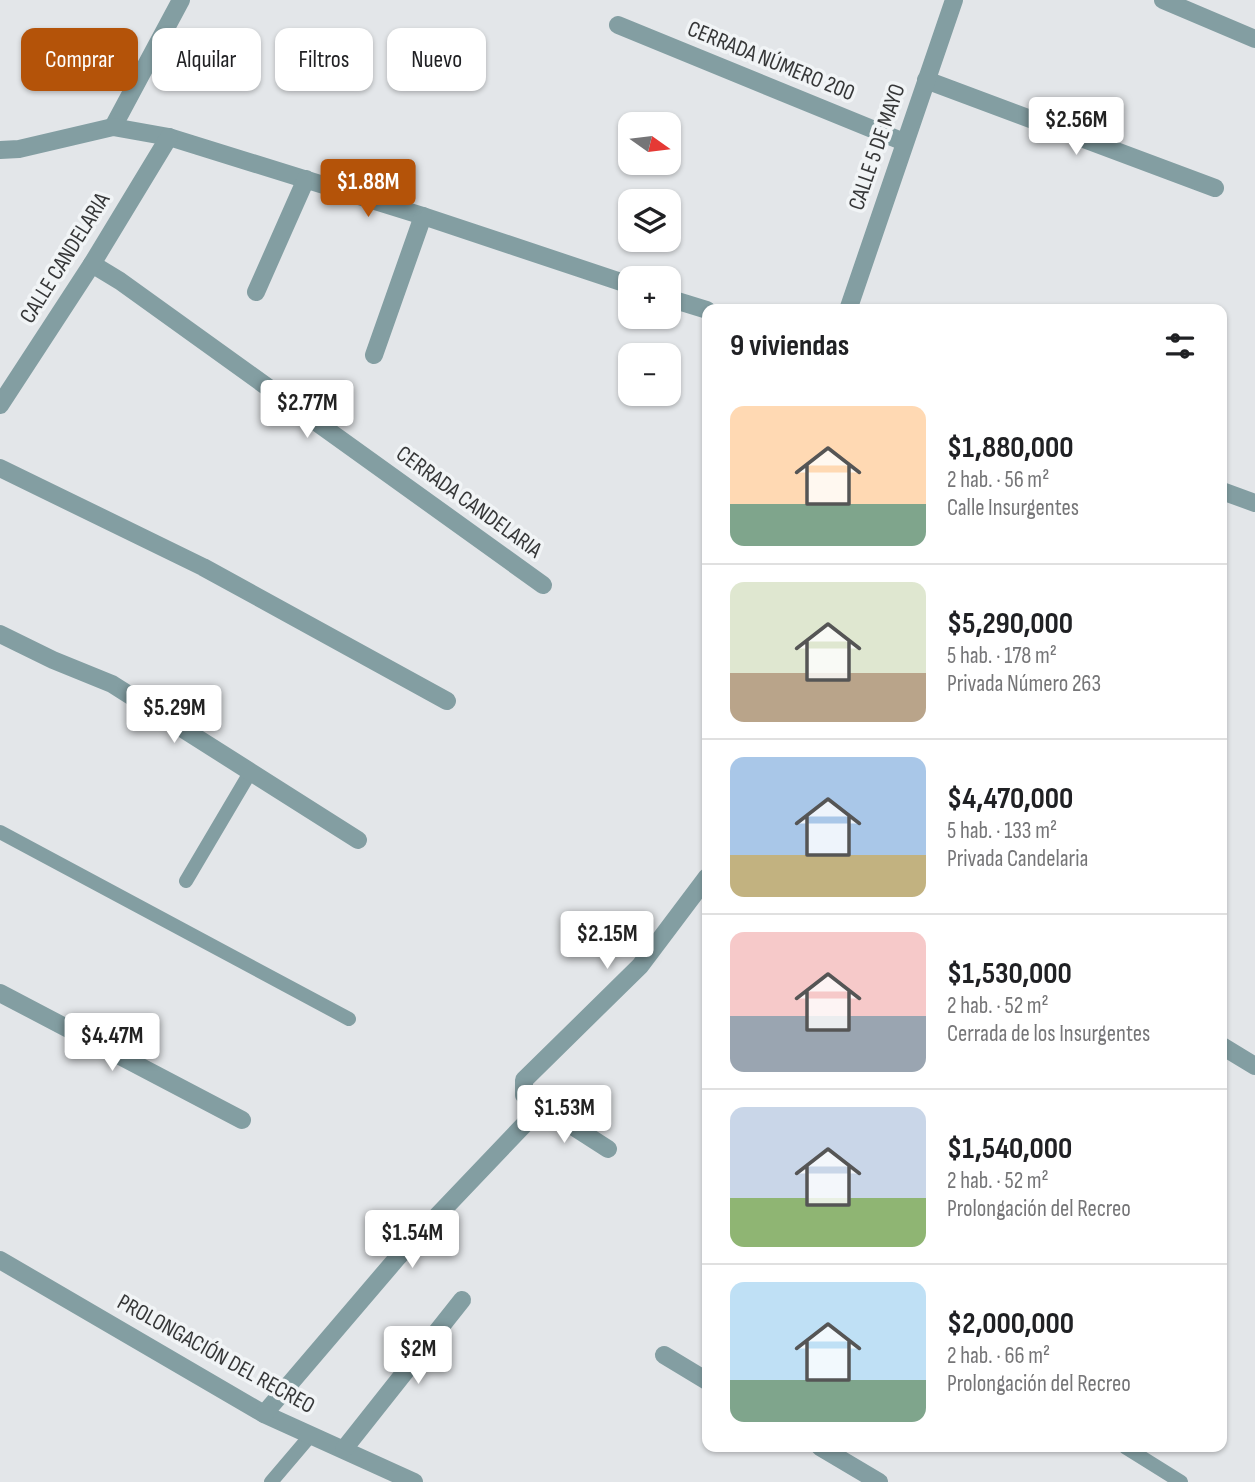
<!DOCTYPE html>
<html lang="es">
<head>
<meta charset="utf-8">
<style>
	:root { --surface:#fff; --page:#f2f2f2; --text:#202124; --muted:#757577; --line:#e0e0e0; --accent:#b45309 }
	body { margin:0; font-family:"Sofia Sans Condensed",sans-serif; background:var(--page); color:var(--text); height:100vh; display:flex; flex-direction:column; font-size:26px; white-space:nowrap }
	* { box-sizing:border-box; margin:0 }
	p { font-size:23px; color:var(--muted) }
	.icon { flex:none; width:38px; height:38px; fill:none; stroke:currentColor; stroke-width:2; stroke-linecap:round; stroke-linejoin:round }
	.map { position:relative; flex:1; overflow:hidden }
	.panel { position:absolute; left:702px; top:304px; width:525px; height:1148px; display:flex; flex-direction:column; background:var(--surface); border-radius:14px; box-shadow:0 2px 5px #0004 }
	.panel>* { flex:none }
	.top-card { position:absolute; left:21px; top:28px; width:576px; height:63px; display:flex; gap:14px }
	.needle { width:46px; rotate:104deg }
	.fabs { position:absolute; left:618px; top:112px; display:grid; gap:14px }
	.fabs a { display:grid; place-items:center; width:63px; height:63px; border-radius:14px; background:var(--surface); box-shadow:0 2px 5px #0004; font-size:35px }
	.price { position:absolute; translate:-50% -60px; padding:0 16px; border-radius:7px; background:#fff; color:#222; font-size:23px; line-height:46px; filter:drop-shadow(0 2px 4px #0008) }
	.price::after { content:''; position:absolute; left:50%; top:42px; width:21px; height:16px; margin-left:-10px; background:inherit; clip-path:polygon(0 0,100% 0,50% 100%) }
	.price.current { background:var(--accent); color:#fff }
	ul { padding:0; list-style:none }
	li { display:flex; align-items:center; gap:21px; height:175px; padding:0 28px }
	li+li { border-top:2px solid var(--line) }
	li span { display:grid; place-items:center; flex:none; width:196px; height:140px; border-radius:14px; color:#555 }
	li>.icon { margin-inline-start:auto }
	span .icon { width:84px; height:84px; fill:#fffc; stroke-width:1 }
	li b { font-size:30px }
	h2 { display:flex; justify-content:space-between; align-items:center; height:84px; padding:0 28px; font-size:30px }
	.pill { padding:0 24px; border-radius:14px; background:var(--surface); box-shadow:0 2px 5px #0004; font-size:24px; line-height:63px }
	.pill.current { background:var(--accent); color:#fff }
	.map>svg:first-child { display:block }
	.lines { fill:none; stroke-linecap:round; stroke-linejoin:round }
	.service { stroke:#839ea2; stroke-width:14 }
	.minor { stroke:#839ea2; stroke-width:18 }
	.labels { text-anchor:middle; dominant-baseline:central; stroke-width:7; stroke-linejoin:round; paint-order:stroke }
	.street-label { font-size:23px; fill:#363738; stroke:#f1f4f6 }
</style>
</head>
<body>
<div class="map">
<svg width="1255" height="1482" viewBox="0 0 1255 1482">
	<rect width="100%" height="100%" fill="#e3e6e9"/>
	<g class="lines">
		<g class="service">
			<polyline points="0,832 349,1019"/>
			<polyline points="186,881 251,771"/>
			<polyline points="1125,1447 1181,1482"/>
			<polyline points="271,1482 311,1435"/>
		</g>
		<g class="minor">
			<polyline points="1163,0 1255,39"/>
			<polyline points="618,25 904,142"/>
			<polyline points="926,80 1215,188"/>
			<polyline points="113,127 181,0"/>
			<polyline points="0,150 19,149 113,127 169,137 423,216 630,285"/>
			<polyline points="92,264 120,281 543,585"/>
			<polyline points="256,292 306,179"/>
			<polyline points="668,298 707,310"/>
			<polyline points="848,310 954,0"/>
			<polyline points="374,355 423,216"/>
			<polyline points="0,405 92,264 169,137"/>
			<polyline points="0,468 203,567 447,701"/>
			<polyline points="1222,491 1255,503"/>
			<polyline points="0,634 53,660 112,684 358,840"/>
			<polyline points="0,993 242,1120"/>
			<polyline points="1222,1046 1255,1066"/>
			<polyline points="608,1149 524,1095 524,1080 640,966 707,877"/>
			<polyline points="0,1260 264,1414 414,1482"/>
			<polyline points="664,1355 707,1381"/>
			<polyline points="264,1414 398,1257 540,1108"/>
			<polyline points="820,1447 879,1482"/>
			<polyline points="344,1449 462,1300"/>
		</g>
	</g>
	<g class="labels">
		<g class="street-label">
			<text transform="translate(771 61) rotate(22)">CERRADA NÚMERO 200</text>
			<text transform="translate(877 147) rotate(-71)">CALLE 5 DE MAYO</text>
			<text transform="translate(65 258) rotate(-58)">CALLE CANDELARIA</text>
			<text transform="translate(469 502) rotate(36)">CERRADA CANDELARIA</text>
			<text transform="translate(216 1354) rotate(29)">PROLONGACIÓN DEL RECREO</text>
		</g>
	</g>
</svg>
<div class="fabs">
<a><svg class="needle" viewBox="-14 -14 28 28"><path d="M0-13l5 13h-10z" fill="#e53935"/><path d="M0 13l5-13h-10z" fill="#757577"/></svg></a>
<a><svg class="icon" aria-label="layers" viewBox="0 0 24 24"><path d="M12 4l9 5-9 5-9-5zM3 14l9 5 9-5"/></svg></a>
<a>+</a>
<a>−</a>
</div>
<b class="price" style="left:1076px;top:157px">$2.56M</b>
<b class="price current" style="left:368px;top:219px">$1.88M</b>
<b class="price" style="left:307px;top:440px">$2.77M</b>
<b class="price" style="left:174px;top:745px">$5.29M</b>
<b class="price" style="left:607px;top:971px">$2.15M</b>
<b class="price" style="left:112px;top:1073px">$4.47M</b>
<b class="price" style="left:564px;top:1145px">$1.53M</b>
<b class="price" style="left:412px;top:1270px">$1.54M</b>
<b class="price" style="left:418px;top:1386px">$2M</b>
<div class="top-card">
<a class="pill current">Comprar</a>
<a class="pill">Alquilar</a>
<a class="pill">Filtros</a>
<a class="pill">Nuevo</a>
</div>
<section class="panel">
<h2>9 viviendas<svg class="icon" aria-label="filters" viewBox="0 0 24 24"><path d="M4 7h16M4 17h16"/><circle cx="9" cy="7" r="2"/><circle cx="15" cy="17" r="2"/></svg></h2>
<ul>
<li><span style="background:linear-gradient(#ffd9b3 70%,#7fa58c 0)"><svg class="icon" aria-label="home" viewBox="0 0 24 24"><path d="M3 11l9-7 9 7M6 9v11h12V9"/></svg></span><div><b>$1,880,000</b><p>2 hab. · 56 m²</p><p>Calle Insurgentes</p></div></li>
<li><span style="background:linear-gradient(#dfe7d0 65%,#b9a48a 0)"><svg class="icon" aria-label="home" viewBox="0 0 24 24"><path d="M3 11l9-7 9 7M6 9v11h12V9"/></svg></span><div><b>$5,290,000</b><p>5 hab. · 178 m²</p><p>Privada Número 263</p></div></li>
<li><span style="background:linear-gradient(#a9c7e8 70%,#c2b280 0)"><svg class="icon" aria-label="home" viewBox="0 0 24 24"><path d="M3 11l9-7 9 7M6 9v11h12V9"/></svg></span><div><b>$4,470,000</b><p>5 hab. · 133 m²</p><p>Privada Candelaria</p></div></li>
<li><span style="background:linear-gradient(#f6c9c9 60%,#9aa5b1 0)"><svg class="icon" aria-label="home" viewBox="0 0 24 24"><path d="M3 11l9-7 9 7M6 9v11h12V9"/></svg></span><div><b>$1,530,000</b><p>2 hab. · 52 m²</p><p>Cerrada de los Insurgentes</p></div></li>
<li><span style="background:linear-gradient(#c9d6e8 65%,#8fb573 0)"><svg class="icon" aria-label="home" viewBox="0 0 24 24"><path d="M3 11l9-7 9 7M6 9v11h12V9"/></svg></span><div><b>$1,540,000</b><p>2 hab. · 52 m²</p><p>Prolongación del Recreo</p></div></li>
<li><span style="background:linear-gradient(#bfe0f5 70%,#7fa58c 0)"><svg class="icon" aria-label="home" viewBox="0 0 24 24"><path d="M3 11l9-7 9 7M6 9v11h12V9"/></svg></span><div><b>$2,000,000</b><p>2 hab. · 66 m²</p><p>Prolongación del Recreo</p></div></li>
</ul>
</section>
</div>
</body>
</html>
